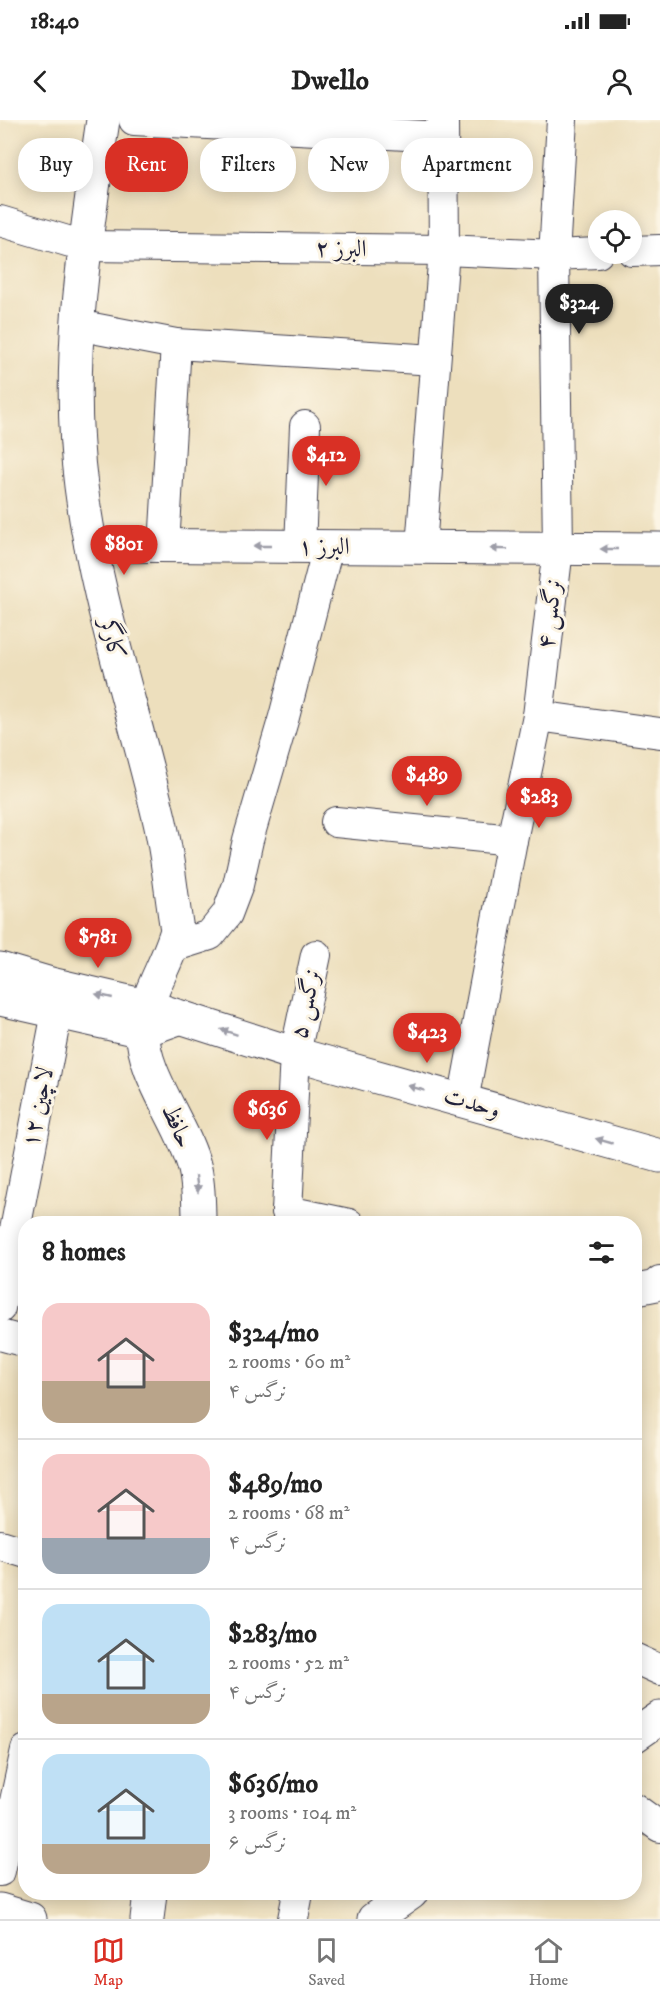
<!DOCTYPE html>
<html lang="en">
<head>
<meta charset="utf-8">
<style>
	:root { --surface:#fff; --page:#f6f6f6; --text:#222; --muted:#767676; --line:#e0e0e0; --accent:#d93025 }
	body { margin:0; font-family:"IM FELL DW Pica",Amiri,serif; background:var(--page); color:var(--text); height:100vh; display:flex; flex-direction:column; font-size:22px; white-space:nowrap }
	* { box-sizing:border-box; margin:0 }
	p { font-size:20px; color:var(--muted) }
	.icon { flex:none; width:33px; height:33px; fill:none; stroke:currentColor; stroke-width:2; stroke-linecap:round; stroke-linejoin:round }
	.map { position:relative; flex:1; overflow:hidden }
	.sheet { position:absolute; left:18px; top:1096px; width:624px; height:684px; display:flex; flex-direction:column; background:var(--surface); border-radius:24px; box-shadow:0 3px 15px #0003 }
	.sheet>* { flex:none }
	.banner { position:absolute; left:18px; top:18px; width:624px; height:54px; display:flex; gap:12px }
	.fabs { position:absolute; left:588px; top:90px; display:grid; gap:12px }
	.fabs a { display:grid; place-items:center; width:54px; height:54px; border-radius:50%; background:var(--surface); box-shadow:0 3px 15px #0003; font-size:30px }
	.price { position:absolute; translate:-50% -51px; padding:0 14px; border-radius:21px; background:var(--accent); color:#fff; font-size:20px; line-height:39px; filter:drop-shadow(0 2px 3px #0008) }
	.price::after { content:''; position:absolute; left:50%; top:36px; width:18px; height:14px; margin-left:-9px; background:inherit; clip-path:polygon(0 0,100% 0,50% 100%) }
	.price.current { background:#222; color:#fff }
	ul { padding:0; list-style:none }
	li { display:flex; align-items:center; gap:18px; height:150px; padding:0 24px }
	li+li { border-top:2px solid var(--line) }
	li span { display:grid; place-items:center; flex:none; width:168px; height:120px; border-radius:18px; color:#555 }
	li>.icon { margin-inline-start:auto }
	span .icon { width:72px; height:72px; fill:#fffc; stroke-width:1 }
	li b { font-size:26px }
	h2 { display:flex; justify-content:space-between; align-items:center; height:72px; padding:0 24px; font-size:26px }
	.chip { padding:0 21px; border-radius:24px; background:var(--surface); box-shadow:0 3px 15px #0003; font-size:21px; line-height:54px }
	.chip.current { background:var(--accent); color:#fff }
	.status { display:flex; justify-content:space-between; align-items:center; height:42px; padding:0 30px; background:var(--surface); direction:ltr }
	.status svg { height:16px; fill:currentColor }
	header { display:flex; justify-content:space-between; align-items:center; height:78px; padding:0 24px; background:var(--surface); font-size:27px; font-weight:800 }
	.tabs { display:flex; justify-content:space-around; align-items:center; height:84px; border-top:2px solid var(--line); background:var(--surface); font-size:16px; color:var(--muted) }
	.tabs a { display:grid; justify-items:center; gap:3px }
	.tabs .current { color:var(--accent) }
	.map>svg:first-child { display:block }
	.lines { fill:none; stroke-linecap:round; stroke-linejoin:round }
	.minor-casing { stroke:#403e4e; stroke-width:32 }
	.tertiary-casing { stroke:#403e4e; stroke-width:35 }
	.secondary-casing { stroke:#403e4e; stroke-width:35 }
	.minor { stroke:#fff; stroke-width:30 }
	.tertiary { stroke:#fff; stroke-width:33 }
	.secondary { stroke:#fff; stroke-width:33 }
	.oneway { fill:#9c9ca7 }
	.labels { text-anchor:middle; dominant-baseline:central; stroke-width:6; stroke-linejoin:round; paint-order:stroke }
	.street-label { font-size:24px; fill:#22223b; stroke:#fcf5e5 }
</style>
</head>
<body>
<div class="status"><b>18:40</b><svg viewBox="0 0 49 12"><path d="M0 12V9h3v3zM5 12V6h3v6zM10 12V3h3v9zM15 12V0h3v12zM26 1h20v11H26zM47 4h2v5h-2z"/></svg></div>
<header><svg class="icon" aria-label="back" viewBox="0 0 24 24"><path d="M15 5l-7 7 7 7"/></svg>Dwello<svg class="icon" aria-label="person" viewBox="0 0 24 24"><circle cx="12" cy="8" r="4"/><path d="M4 21q1-7 8-7t8 7"/></svg></header>
<div class="map">
<svg width="660" height="1799" viewBox="0 0 660 1799">
	<rect width="100%" height="100%" fill="#fcf5e5"/>
	<filter id="ink" filterUnits="userSpaceOnUse"><feTurbulence type="fractalNoise" baseFrequency=".0167" numOctaves="2"/><feDisplacementMap in="SourceGraphic" scale="12" xChannelSelector="R" yChannelSelector="G"/><feConvolveMatrix kernelMatrix="1 2 1 2 8 2 1 2 1" color-interpolation-filters="sRGB"/></filter>
	<filter id="wash" filterUnits="userSpaceOnUse"><feTurbulence type="fractalNoise" baseFrequency=".008" numOctaves="4" result="noise"/><feDisplacementMap in="SourceGraphic" scale="24" xChannelSelector="R" yChannelSelector="G"/><feGaussianBlur stdDeviation="1.35" result="paint"/><feColorMatrix in="noise" values="0 0 0 0 0 0 0 0 0 0 0 0 0 0 0 0 0 1.4 0 .05"/><feComposite in="paint" operator="in"/></filter>
	<g filter="url(#wash)">
		<rect width="100%" height="100%" fill="#eddfbd"/>
	</g>
	<g filter="url(#ink)">
		<g class="lines">
			<g class="minor-casing">
				<g id="minor">
					<polyline points="134,0 443,17"/>
					<polyline points="0,101 84,126 444,130 554,135 598,133"/>
					<polyline points="632,131 660,130"/>
					<polyline points="77,205 176,224 435,240"/>
					<polyline points="164,426 176,224"/>
					<polyline points="300,427 305,306"/>
					<polyline points="421,427 444,130 443,0"/>
					<polyline points="538,596 660,613"/>
					<polyline points="336,702 512,720"/>
					<polyline points="172,827 210,815 227,794 238,765 248,720 284,597 328,427"/>
					<polyline points="463,981 512,720 538,596 558,429 554,135 562,0"/>
					<polyline points="287,1091 349,1104"/>
					<polyline points="290,1104 287,1091 295,934 316,835"/>
					<polyline points="634,1170 654,1166 660,1161"/>
					<polyline points="0,1188 57,892"/>
					<polyline points="0,1215 26,1222"/>
					<polyline points="0,1425 26,1433"/>
					<polyline points="634,1538 660,1550"/>
					<polyline points="634,1688 660,1707"/>
					<polyline points="0,1751 26,1630"/>
					<polyline points="293,1799 298,1773"/>
				</g>
			</g>
			<g class="tertiary-casing">
				<g id="tertiary">
					<path d="M103,0C85,121 65,244 81,366C96,481 134,590 160,702C168,737 171,774 177,810C168,844 145,874 143,909C140,952 185,1006 195,1049C199,1067 199,1086 199,1104"/>
					<polyline points="91,425 660,429"/>
					<polyline points="634,1616 660,1598"/>
					<polyline points="0,1790 30,1799"/>
					<polyline points="147,1799 150,1773"/>
					<polyline points="374,1799 411,1773"/>
				</g>
			</g>
			<g class="secondary-casing">
				<g id="secondary">
					<polyline points="0,849 51,864 146,886 295,934 660,1036"/>
					<polyline points="0,879 142,911 181,897"/>
				</g>
			</g>
			<use href="#minor" class="minor"/>
			<use href="#tertiary" class="tertiary"/>
			<use href="#secondary" class="secondary"/>
		</g>
		<defs><path id="oneway-solid" d="M-6-.8H1V-3.2L6.5 0L1 3.2V.8H-6Z" transform="scale(1.5)"/></defs>
		<g class="oneway">
			<use href="#oneway-solid" transform="translate(262 426) rotate(-180)"/>
			<use href="#oneway-solid" transform="translate(499 429) rotate(-179)"/>
			<use href="#oneway-solid" transform="translate(609 429) rotate(180)"/>
			<use href="#oneway-solid" transform="translate(104 876) rotate(-167)"/>
			<use href="#oneway-solid" transform="translate(229 912) rotate(-162)"/>
			<use href="#oneway-solid" transform="translate(416 968) rotate(-164)"/>
			<use href="#oneway-solid" transform="translate(604 1021) rotate(-164)"/>
			<use href="#oneway-solid" transform="translate(197 1064) rotate(83)"/>
		</g>
	</g>
	<g class="labels">
		<g class="street-label">
			<text transform="translate(341 129) rotate(1)">البرز ۲</text>
			<text x="324" y="427">البرز ۱</text>
			<text transform="translate(550 494) rotate(-83)">نرگس ۴</text>
			<text transform="translate(112 519) rotate(77)">کارگر</text>
			<text transform="translate(306 884) rotate(-78)">نرگس ۵</text>
			<text transform="translate(472 983) rotate(16)">وحدت</text>
			<text transform="translate(38 987) rotate(-79)">لاچین ۱۲</text>
			<text transform="translate(177 1006) rotate(66)">حافظ</text>
		</g>
	</g>
</svg>
<div class="fabs">
<a><svg class="icon" aria-label="locate" viewBox="0 0 24 24"><circle cx="12" cy="12" r="6"/><path d="M12 2v4M12 18v4M2 12h4M18 12h4"/></svg></a>
</div>
<b class="price current" style="left:579px;top:215px">$324</b>
<b class="price" style="left:326px;top:367px">$412</b>
<b class="price" style="left:124px;top:456px">$801</b>
<b class="price" style="left:427px;top:687px">$489</b>
<b class="price" style="left:539px;top:709px">$283</b>
<b class="price" style="left:98px;top:849px">$781</b>
<b class="price" style="left:427px;top:944px">$423</b>
<b class="price" style="left:267px;top:1021px">$636</b>
<div class="banner">
<a class="chip">Buy</a>
<a class="chip current">Rent</a>
<a class="chip">Filters</a>
<a class="chip">New</a>
<a class="chip">Apartment</a>
</div>
<section class="sheet">
<h2>8 homes<svg class="icon" aria-label="filters" viewBox="0 0 24 24"><path d="M4 7h16M4 17h16"/><circle cx="9" cy="7" r="2"/><circle cx="15" cy="17" r="2"/></svg></h2>
<ul>
<li><span style="background:linear-gradient(#f6c9c9 65%,#b9a48a 0)"><svg class="icon" aria-label="home" viewBox="0 0 24 24"><path d="M3 11l9-7 9 7M6 9v11h12V9"/></svg></span><div><b>$324/mo</b><p>2 rooms · 60 m²</p><p>نرگس ۴</p></div></li>
<li><span style="background:linear-gradient(#f6c9c9 70%,#9aa5b1 0)"><svg class="icon" aria-label="home" viewBox="0 0 24 24"><path d="M3 11l9-7 9 7M6 9v11h12V9"/></svg></span><div><b>$489/mo</b><p>2 rooms · 68 m²</p><p>نرگس ۴</p></div></li>
<li><span style="background:linear-gradient(#bfe0f5 75%,#b9a48a 0)"><svg class="icon" aria-label="home" viewBox="0 0 24 24"><path d="M3 11l9-7 9 7M6 9v11h12V9"/></svg></span><div><b>$283/mo</b><p>2 rooms · 52 m²</p><p>نرگس ۴</p></div></li>
<li><span style="background:linear-gradient(#bfe0f5 75%,#b9a48a 0)"><svg class="icon" aria-label="home" viewBox="0 0 24 24"><path d="M3 11l9-7 9 7M6 9v11h12V9"/></svg></span><div><b>$636/mo</b><p>3 rooms · 104 m²</p><p>نرگس ۶</p></div></li>
</ul>
</section>
</div>
<nav class="tabs">
<a class="current"><svg class="icon" aria-label="map" viewBox="0 0 24 24"><path d="M3 6l6-2 6 2 6-2v14l-6 2-6-2-6 2zM9 4v14M15 6v14"/></svg>Map</a>
<a><svg class="icon" aria-label="saved" viewBox="0 0 24 24"><path d="M7 4h10v16l-5-4-5 4z"/></svg>Saved</a>
<a><svg class="icon" aria-label="home" viewBox="0 0 24 24"><path d="M3 11l9-7 9 7M6 9v11h12V9"/></svg>Home</a>
</nav>
</body>
</html>
